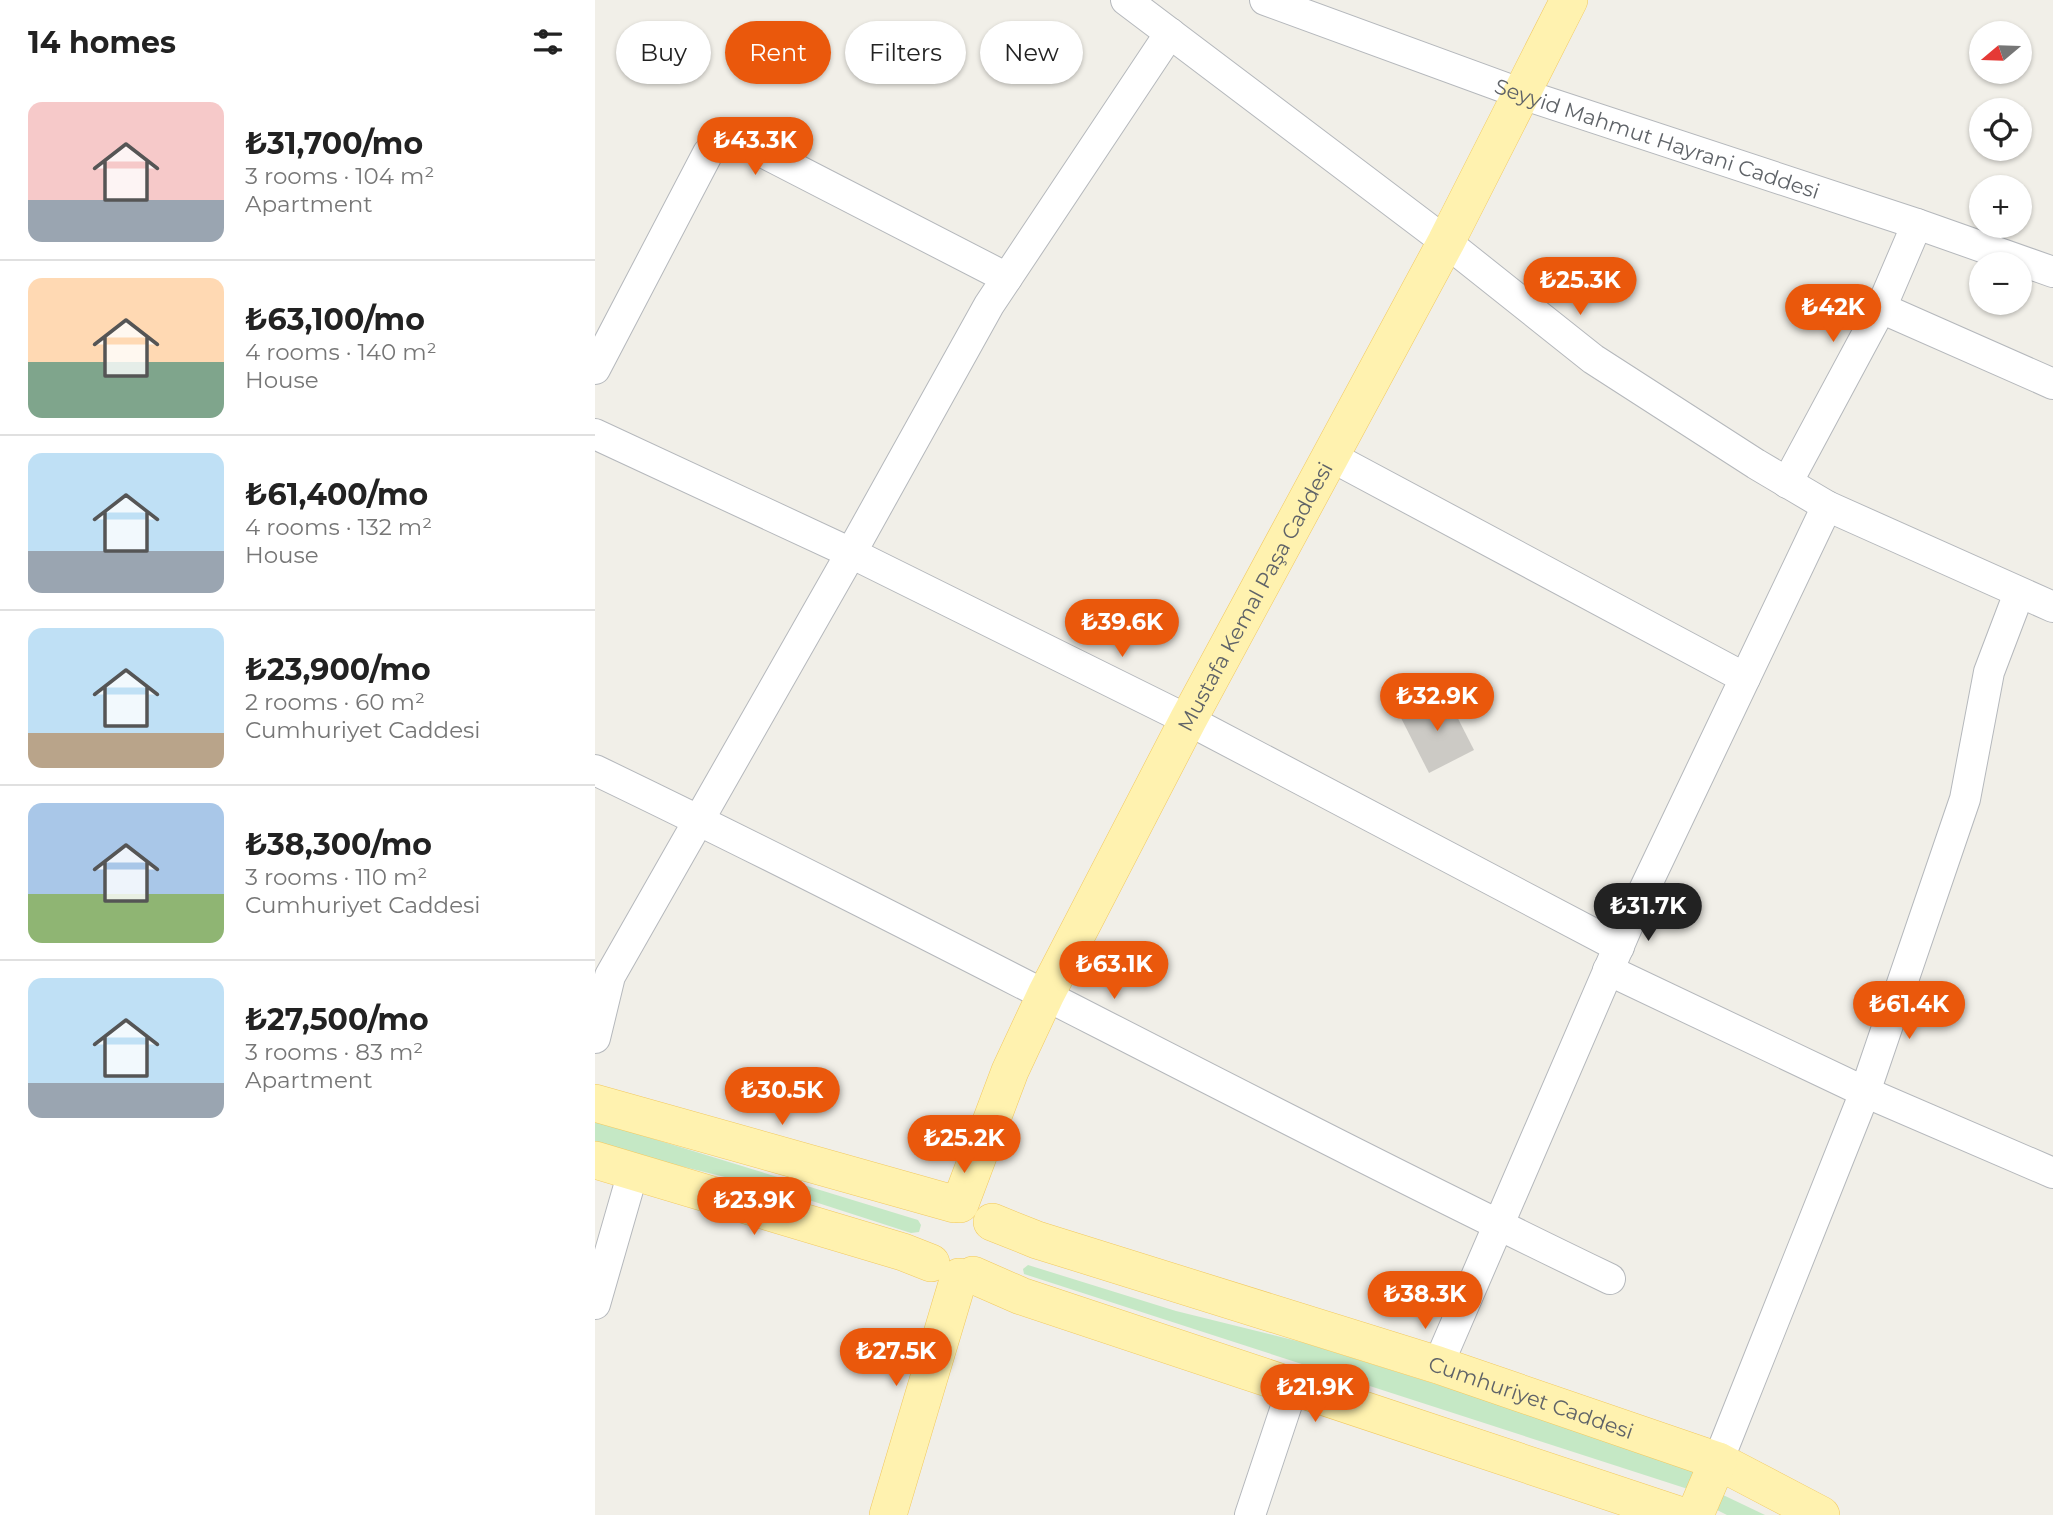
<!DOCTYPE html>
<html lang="en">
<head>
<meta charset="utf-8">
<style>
	:root { --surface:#fff; --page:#f2f2f2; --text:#222; --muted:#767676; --line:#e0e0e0; --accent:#ea580c }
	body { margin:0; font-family:Montserrat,sans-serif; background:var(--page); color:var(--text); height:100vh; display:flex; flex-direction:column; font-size:26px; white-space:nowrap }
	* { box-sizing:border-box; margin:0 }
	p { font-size:23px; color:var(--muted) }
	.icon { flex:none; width:38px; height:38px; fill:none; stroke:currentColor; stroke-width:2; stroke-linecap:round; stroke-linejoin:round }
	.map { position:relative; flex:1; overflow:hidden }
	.details { display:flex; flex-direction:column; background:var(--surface); width:595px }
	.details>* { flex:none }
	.banner { position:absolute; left:21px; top:21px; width:665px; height:63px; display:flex; gap:14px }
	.needle { width:46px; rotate:251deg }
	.tools { position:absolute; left:1374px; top:21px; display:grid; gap:14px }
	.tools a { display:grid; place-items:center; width:63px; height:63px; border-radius:50%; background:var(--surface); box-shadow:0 2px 5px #0004; font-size:35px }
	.price { position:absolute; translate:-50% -60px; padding:0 16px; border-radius:24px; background:var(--accent); color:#fff; font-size:23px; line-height:46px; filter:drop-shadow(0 2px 4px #0008) }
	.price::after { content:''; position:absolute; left:50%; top:42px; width:21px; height:16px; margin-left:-10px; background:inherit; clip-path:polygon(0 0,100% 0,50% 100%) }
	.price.current { background:#222; color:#fff }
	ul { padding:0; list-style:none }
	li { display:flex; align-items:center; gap:21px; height:175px; padding:0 28px }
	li+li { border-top:2px solid var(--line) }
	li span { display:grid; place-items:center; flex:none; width:196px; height:140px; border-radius:14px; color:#555 }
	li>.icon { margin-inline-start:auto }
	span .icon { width:84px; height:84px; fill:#fffc; stroke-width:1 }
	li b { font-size:30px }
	h2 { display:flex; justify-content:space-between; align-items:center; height:84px; padding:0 28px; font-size:30px }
	.chip { padding:0 24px; border-radius:32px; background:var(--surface); box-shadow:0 2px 5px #0004; font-size:24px; line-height:63px }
	.chip.current { background:var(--accent); color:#fff }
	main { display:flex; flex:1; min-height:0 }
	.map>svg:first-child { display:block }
	.green { fill:#c5e8c5 }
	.building { fill:#cccac5 }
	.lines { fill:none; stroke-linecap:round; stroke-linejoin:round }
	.minor-casing { stroke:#b5b8bc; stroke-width:32 }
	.major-casing { stroke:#f2c960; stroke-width:38 }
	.minor { stroke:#fff; stroke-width:30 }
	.major { stroke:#fff2af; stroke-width:37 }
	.labels { text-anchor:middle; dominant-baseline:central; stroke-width:7; stroke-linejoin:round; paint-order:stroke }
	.street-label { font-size:21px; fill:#5f6368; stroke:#fff }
</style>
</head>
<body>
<main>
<section class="details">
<h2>14 homes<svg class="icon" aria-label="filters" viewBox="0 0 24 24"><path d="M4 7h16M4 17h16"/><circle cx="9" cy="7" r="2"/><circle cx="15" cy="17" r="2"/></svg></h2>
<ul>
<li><span style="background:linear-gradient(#f6c9c9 70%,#9aa5b1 0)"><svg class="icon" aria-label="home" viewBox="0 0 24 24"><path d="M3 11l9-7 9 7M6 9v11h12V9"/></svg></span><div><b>₺31,700/mo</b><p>3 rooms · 104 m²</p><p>Apartment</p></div></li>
<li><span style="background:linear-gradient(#ffd9b3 60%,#7fa58c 0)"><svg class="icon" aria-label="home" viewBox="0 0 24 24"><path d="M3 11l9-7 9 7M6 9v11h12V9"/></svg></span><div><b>₺63,100/mo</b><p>4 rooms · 140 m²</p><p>House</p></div></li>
<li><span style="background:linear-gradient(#bfe0f5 70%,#9aa5b1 0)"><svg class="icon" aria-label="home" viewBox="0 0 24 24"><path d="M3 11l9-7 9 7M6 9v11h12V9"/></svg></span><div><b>₺61,400/mo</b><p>4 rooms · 132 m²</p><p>House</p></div></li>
<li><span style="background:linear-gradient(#bfe0f5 75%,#b9a48a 0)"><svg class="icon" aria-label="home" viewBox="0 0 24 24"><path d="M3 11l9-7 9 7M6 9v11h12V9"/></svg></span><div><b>₺23,900/mo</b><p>2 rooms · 60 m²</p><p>Cumhuriyet Caddesi</p></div></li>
<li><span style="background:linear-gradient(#a9c7e8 65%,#8fb573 0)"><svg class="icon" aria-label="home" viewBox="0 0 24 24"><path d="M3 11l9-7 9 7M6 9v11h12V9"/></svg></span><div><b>₺38,300/mo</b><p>3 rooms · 110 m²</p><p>Cumhuriyet Caddesi</p></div></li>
<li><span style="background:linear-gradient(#bfe0f5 75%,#9aa5b1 0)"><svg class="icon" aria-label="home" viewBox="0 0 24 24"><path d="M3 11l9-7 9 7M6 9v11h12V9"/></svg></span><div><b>₺27,500/mo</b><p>3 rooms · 83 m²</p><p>Apartment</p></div></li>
</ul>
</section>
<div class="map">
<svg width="1458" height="1515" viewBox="0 0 1458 1515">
	<rect width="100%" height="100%" fill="#f1efe8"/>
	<g class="green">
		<polygon points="0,1121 323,1220 326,1225 324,1232 316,1233 186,1191 33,1153 0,1142"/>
		<polygon points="433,1265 581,1311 710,1343 1089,1462 1102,1475 1096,1490 429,1274 428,1269"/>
		<polygon points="1126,1494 1170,1515 1132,1515 1118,1508"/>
	</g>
	<polygon class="building" points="850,693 879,750 834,773 805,716"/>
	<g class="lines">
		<g class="minor-casing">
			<g id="minor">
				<polyline points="531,0 851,242 998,359 1161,464 1232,506 1458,607"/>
				<path id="s1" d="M670,0L927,94L1322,224L1458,272"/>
				<polyline points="1286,308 1458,384"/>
				<path d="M0,369L113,153C125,140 134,139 150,143L412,278"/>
				<polyline points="0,434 256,553 593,720 1024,947"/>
				<polyline points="735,456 1150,678"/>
				<polyline points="1192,483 1286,308 1322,224"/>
				<path d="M0,770C341,934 674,1115 1015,1279"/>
				<polyline points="1013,970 1270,1092 1458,1173"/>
				<polyline points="0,1038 15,976 256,553 394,305 575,33"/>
				<polyline points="0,1304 38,1172"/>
				<polyline points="843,1365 1039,911 1232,506"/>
				<polyline points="1123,1461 1270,1092 1370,799 1394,672 1424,593"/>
				<polyline points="655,1515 698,1386"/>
			</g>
		</g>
		<g class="major-casing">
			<g id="major">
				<polyline points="0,1103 359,1204"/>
				<polyline points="0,1160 308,1252 336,1263"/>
				<path id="s2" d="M365,1204L415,1071L451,994L593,720L851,242L974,0"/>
				<path id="s3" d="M397,1222L442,1240L843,1365L1123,1461L1226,1515"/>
				<polyline points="378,1275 426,1296 1084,1515"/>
				<polyline points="293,1515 364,1277"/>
				<polyline points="1100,1515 1123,1461"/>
			</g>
		</g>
		<use href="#minor" class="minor"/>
		<use href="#major" class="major"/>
	</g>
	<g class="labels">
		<g class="street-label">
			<text stroke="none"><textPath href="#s1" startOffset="416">Seyyid Mahmut Hayrani Caddesi</textPath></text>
			<text stroke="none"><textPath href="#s2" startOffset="676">Mustafa Kemal Paşa Caddesi</textPath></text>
			<text stroke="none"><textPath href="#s3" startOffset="567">Cumhuriyet Caddesi</textPath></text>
		</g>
	</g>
</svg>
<div class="tools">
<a><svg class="needle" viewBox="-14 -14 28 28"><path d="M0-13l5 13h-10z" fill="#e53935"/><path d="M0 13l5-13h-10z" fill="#767676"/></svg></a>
<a><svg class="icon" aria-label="locate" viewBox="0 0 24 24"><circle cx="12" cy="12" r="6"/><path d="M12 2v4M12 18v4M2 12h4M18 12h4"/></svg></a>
<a>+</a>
<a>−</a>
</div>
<b class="price" style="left:160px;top:177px">₺43.3K</b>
<b class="price" style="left:985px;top:317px">₺25.3K</b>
<b class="price" style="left:1238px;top:344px">₺42K</b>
<b class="price" style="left:527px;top:659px">₺39.6K</b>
<b class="price" style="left:842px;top:733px">₺32.9K</b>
<b class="price current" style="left:1053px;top:943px">₺31.7K</b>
<b class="price" style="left:519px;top:1001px">₺63.1K</b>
<b class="price" style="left:1314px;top:1041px">₺61.4K</b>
<b class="price" style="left:187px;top:1127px">₺30.5K</b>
<b class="price" style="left:369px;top:1175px">₺25.2K</b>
<b class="price" style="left:159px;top:1237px">₺23.9K</b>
<b class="price" style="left:830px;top:1331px">₺38.3K</b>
<b class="price" style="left:301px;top:1388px">₺27.5K</b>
<b class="price" style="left:720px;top:1424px">₺21.9K</b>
<div class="banner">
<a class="chip">Buy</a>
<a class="chip current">Rent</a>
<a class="chip">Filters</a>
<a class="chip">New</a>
</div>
</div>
</main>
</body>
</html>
